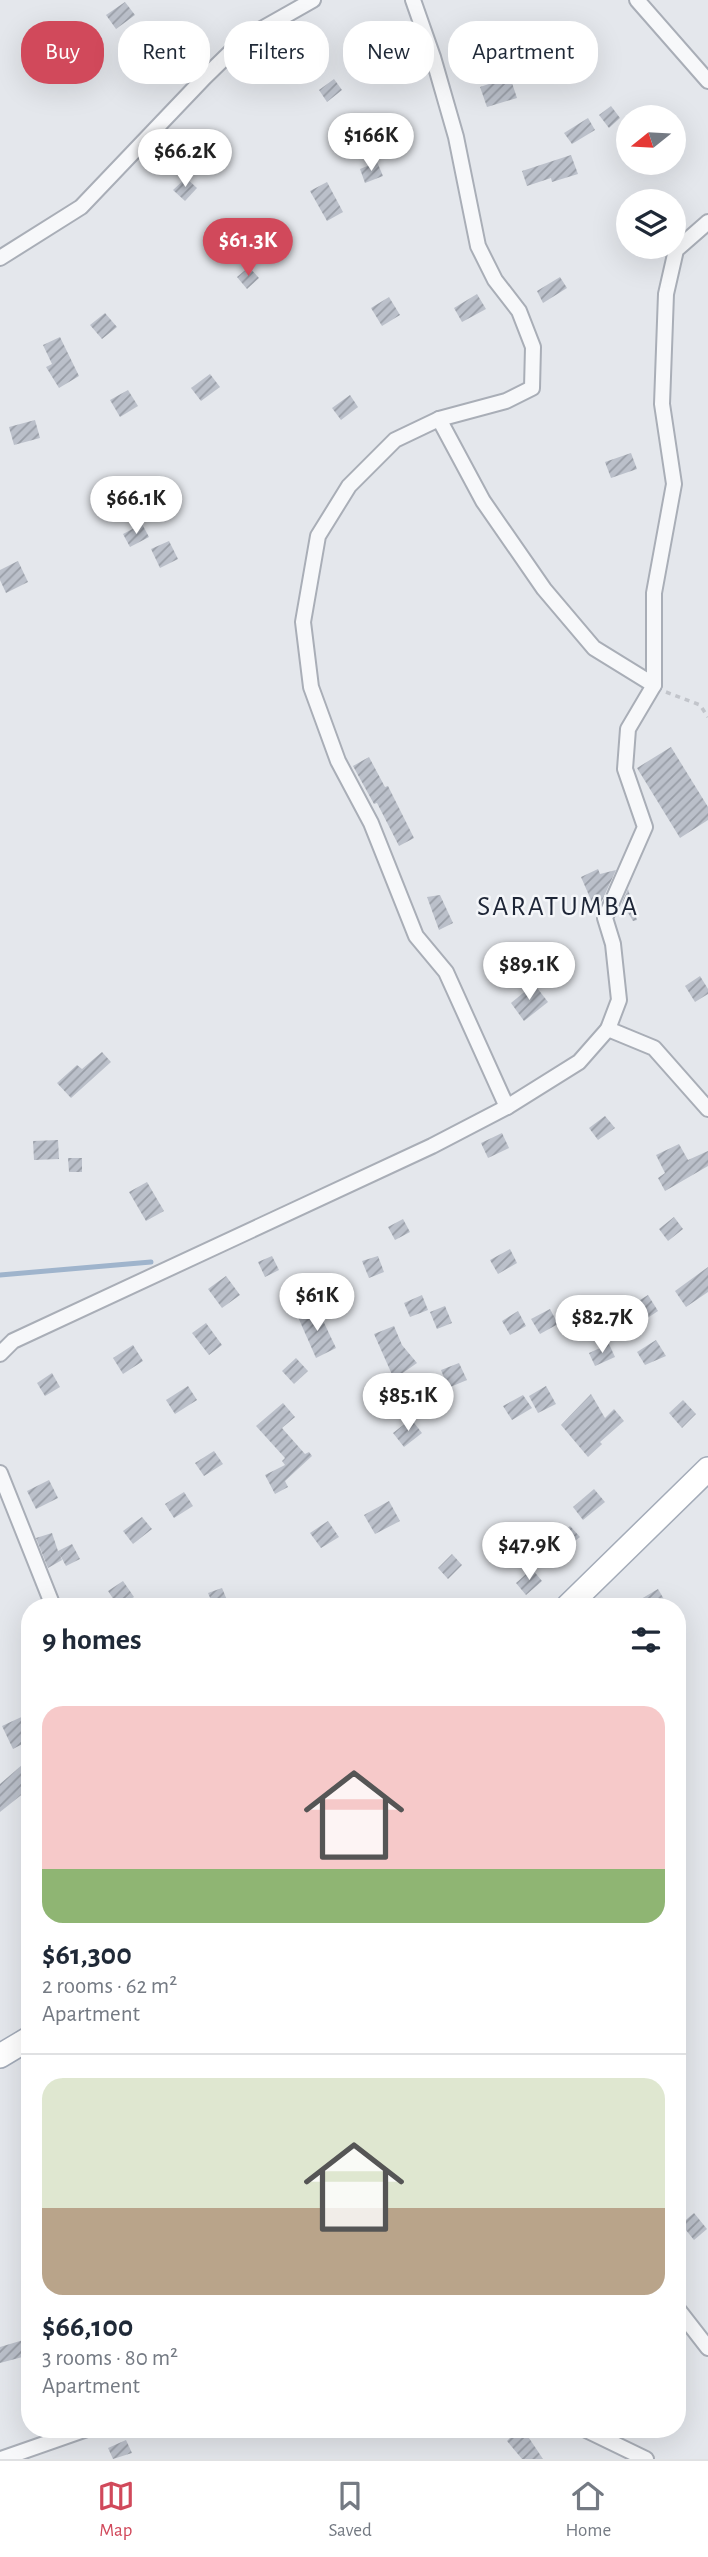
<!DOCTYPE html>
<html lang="en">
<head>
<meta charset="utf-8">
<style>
	:root { --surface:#fff; --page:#f6f6f7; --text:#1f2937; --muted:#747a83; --line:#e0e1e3; --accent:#d1495b }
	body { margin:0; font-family:"Alegreya Sans",sans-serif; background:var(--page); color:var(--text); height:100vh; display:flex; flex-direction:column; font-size:26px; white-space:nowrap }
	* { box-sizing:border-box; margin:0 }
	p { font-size:23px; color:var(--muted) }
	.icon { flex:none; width:38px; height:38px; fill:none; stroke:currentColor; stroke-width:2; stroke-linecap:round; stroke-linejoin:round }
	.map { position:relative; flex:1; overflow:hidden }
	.drawer { position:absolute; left:21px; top:1598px; width:665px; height:840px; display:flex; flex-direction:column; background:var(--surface); border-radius:28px; box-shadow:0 7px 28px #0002 }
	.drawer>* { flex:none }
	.guide { position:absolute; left:21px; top:21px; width:667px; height:63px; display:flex; gap:14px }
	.needle { width:46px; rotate:252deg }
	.tools { position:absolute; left:616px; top:105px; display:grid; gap:14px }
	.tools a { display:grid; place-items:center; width:70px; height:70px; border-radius:50%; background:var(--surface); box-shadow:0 7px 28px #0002; font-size:35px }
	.price { position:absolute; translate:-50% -60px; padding:0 16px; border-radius:24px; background:#fff; color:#222; font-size:23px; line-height:46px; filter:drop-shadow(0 2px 4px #0008) }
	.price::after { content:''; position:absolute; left:50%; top:42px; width:21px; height:16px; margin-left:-10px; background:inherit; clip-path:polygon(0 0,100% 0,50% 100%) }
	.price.on { background:var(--accent); color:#fff }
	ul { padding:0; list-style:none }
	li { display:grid; align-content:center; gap:14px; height:371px; padding:0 21px }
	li+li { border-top:2px solid var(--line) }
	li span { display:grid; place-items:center; height:217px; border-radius:21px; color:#555 }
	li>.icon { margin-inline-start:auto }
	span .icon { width:126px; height:126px; fill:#fffc; stroke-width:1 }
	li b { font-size:30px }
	h2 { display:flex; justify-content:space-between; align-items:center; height:84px; padding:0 21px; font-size:30px }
	.chip { padding:0 24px; border-radius:28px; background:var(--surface); box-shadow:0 7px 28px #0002; font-size:24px; line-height:63px }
	.chip.on { background:var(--accent); color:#fff }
	.menu { display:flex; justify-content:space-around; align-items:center; height:98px; border-top:2px solid var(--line); background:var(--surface); font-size:19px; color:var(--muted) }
	.menu a { display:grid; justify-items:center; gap:4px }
	.menu .on { color:var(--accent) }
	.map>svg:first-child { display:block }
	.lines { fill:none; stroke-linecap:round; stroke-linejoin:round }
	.stream { stroke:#9fb4cc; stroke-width:5 }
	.building { fill:url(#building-hatch) }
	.minor-casing { stroke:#a9aeb7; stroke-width:18 }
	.primary-casing { stroke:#a3abb8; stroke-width:26 }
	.path { stroke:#c2c5cb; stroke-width:3.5; stroke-dasharray:5 5; stroke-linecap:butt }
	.minor { stroke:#f7f8fa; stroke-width:14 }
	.primary { stroke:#fff; stroke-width:23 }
	.labels { text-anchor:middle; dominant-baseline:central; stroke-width:5; stroke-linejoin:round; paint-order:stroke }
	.quarter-label { font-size:28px; letter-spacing:2px; fill:#1d2536; stroke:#f4f6f9 }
</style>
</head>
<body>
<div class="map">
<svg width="708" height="2459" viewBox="0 0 708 2459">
	<defs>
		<pattern id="building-hatch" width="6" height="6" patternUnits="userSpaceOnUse" patternTransform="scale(1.75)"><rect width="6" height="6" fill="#bbc0ca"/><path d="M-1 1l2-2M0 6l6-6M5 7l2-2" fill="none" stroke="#989da6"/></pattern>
	</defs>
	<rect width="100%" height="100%" fill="#e4e7ec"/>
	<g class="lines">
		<polyline class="stream" points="0,1275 151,1262"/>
	</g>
	<g class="building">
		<polygon points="125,2 135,15 116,29 106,15"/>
		<polygon points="561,56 566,71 548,78 542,62"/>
		<polygon points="510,77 517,98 487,107 480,87"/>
		<polygon points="334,79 342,90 327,102 319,90"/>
		<polygon points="611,106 620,118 609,128 599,115"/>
		<polygon points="588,118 595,130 572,144 564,133"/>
		<polygon points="571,155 578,174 552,182 551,178 527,186 522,171"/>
		<polygon points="377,162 383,176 365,183 360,169"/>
		<polygon points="186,178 197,188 185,201 173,190"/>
		<polygon points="327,182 343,212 327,221 310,191"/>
		<polygon points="249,267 259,278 247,289 237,277"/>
		<polygon points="560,277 567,288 543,303 537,291"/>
		<polygon points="477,294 486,309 462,322 454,308"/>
		<polygon points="389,297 400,315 382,326 371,308"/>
		<polygon points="105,313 117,327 102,339 90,325"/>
		<polygon points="60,337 79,376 59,388 46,367 52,364 43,345"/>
		<polygon points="210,374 220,387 201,401 191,388"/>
		<polygon points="128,390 138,406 120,417 110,400"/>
		<polygon points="350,395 358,407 341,420 332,408"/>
		<polygon points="35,420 40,438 14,445 9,427"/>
		<polygon points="631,453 637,469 611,478 605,462"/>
		<polygon points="142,524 149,537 130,547 123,534"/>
		<polygon points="169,541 178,559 160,568 151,549"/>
		<polygon points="18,561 28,582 6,593 0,580 0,570"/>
		<polygon points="671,747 708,807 708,820 680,838 637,768"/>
		<polygon points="369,757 385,787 388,786 414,838 399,846 377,803 374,804 353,766"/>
		<polygon points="598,869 600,874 616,870 600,905 594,907 581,877"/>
		<polygon points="628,889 637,920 633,921 622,903"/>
		<polygon points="440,895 453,923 439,930 427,897"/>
		<polygon points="700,976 708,989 708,994 695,1002 685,986"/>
		<polygon points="534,984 548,1002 524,1021 511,1003"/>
		<polygon points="102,1052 111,1062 71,1098 57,1083 77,1065 82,1069"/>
		<polygon points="605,1116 615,1128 598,1140 589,1128"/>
		<polygon points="502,1133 509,1148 488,1158 481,1143"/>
		<polygon points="58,1140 59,1159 34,1160 33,1141"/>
		<polygon points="679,1144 688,1160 708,1151 708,1166 665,1191 658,1178 665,1173 656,1155"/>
		<polygon points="68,1158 82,1158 82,1172 69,1172"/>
		<polygon points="147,1182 164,1211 146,1221 129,1192"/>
		<polygon points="674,1217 683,1229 668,1241 659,1229"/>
		<polygon points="403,1219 410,1232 395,1240 388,1227"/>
		<polygon points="510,1249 517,1263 498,1274 490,1260"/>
		<polygon points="272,1256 279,1270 265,1277 258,1262"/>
		<polygon points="378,1256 384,1272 369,1278 362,1261"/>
		<polygon points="708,1267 708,1292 686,1307 675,1291"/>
		<polygon points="226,1276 240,1295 222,1308 208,1289"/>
		<polygon points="422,1295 428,1310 410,1317 404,1303"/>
		<polygon points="648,1295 658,1311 637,1325 627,1308"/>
		<polygon points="445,1306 452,1323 437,1329 430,1312"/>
		<polygon points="317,1308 336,1348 316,1358 298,1317"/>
		<polygon points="550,1309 558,1324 540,1334 531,1319"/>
		<polygon points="518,1311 526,1326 510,1335 502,1321"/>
		<polygon points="206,1323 222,1345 209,1355 192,1333"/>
		<polygon points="394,1326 402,1345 417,1363 394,1379 374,1334"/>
		<polygon points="656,1340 666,1356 645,1365 637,1352"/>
		<polygon points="609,1344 615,1357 595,1366 589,1353"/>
		<polygon points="133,1345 143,1361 123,1374 113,1358"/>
		<polygon points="296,1358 308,1371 294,1384 282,1371"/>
		<polygon points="459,1363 467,1380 448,1388 441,1370"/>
		<polygon points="52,1373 60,1387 45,1396 37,1383"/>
		<polygon points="188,1386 197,1400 175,1414 166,1400"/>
		<polygon points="546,1386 556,1404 538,1413 529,1396"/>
		<polygon points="591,1394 605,1418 614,1409 624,1421 600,1442 602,1444 588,1457 561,1425"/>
		<polygon points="523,1395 532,1408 512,1420 503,1406"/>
		<polygon points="683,1400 696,1414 682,1428 669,1413"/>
		<polygon points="283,1403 295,1417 282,1428 305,1454 309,1452 312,1456 285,1481 288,1487 275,1494 265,1475 285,1465 282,1461 285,1458 256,1426"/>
		<polygon points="411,1419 422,1433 404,1447 393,1433"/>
		<polygon points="214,1451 223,1464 204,1476 195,1463"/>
		<polygon points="49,1480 58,1498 36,1509 27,1491"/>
		<polygon points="594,1489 605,1502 583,1520 573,1507"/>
		<polygon points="184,1492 193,1506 174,1518 165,1504"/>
		<polygon points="389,1501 400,1521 375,1534 364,1515"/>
		<polygon points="142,1517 152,1529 133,1544 123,1531"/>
		<polygon points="328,1521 339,1537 321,1548 310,1533"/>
		<polygon points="570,1526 580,1537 558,1555 549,1543"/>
		<polygon points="52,1533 58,1551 72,1544 80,1559 66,1566 60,1555 62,1560 48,1568 36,1538"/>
		<polygon points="452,1554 462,1565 448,1579 438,1568"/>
		<polygon points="532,1569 542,1581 526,1595 516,1583"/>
		<polygon points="123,1581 134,1597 118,1606 108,1591"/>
		<polygon points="222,1588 227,1600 213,1605 208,1593"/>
		<polygon points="658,1589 668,1606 629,1606"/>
		<polygon points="30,1713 30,1740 13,1749 2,1726"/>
		<polygon points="22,1765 30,1775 30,1788 0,1812 0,1784"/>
		<polygon points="694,2213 707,2229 694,2240 681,2224"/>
		<polygon points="30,2338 30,2355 0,2363 0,2347"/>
		<polygon points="518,2429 529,2438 543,2459 522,2459 507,2441"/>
		<polygon points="126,2440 132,2453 113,2459 108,2448"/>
	</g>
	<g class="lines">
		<g class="minor-casing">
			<g id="minor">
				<polyline points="413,0 433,57 456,137 478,246 495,280 519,311 533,347 532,388 506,401 439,419 395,440 349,486 318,536 303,622 311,687 338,761 371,823 416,936 446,972 507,1107"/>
				<polyline points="637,0 708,81"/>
				<polyline points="708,222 676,250 666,294 662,404 674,484 654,593 654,685 628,729 625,769 645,827 605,918 613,944 619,1000 608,1029 654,1048 708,1109"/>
				<polyline points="0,258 81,207 205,77 244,39 313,0"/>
				<polyline points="439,419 483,501 544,589 594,648 654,685"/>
				<polyline points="0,1354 13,1341 432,1146 507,1107 579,1062 608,1029"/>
				<polyline points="0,1473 53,1606"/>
				<polyline points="677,2308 708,2348"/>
				<polyline points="584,2429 646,2459"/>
				<polyline points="1,2459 87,2429"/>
			</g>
		</g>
		<g class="primary-casing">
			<g id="primary">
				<polyline points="568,1606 708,1469"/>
				<polyline points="0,2056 30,2038"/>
			</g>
		</g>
		<polyline class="path" points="666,692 700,705 708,717"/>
		<use href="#minor" class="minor"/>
		<use href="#primary" class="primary"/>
	</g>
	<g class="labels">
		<g class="quarter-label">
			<text x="558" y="907">SARATUMBA</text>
		</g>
	</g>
</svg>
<div class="tools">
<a><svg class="needle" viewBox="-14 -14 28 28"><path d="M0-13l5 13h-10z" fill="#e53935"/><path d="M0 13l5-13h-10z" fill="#747a83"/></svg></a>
<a><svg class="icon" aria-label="layers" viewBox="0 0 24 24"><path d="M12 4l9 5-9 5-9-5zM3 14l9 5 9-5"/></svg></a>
</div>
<b class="price" style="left:371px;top:173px">$166K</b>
<b class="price" style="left:185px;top:189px">$66.2K</b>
<b class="price on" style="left:248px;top:278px">$61.3K</b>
<b class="price" style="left:136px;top:536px">$66.1K</b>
<b class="price" style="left:529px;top:1002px">$89.1K</b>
<b class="price" style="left:317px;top:1333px">$61K</b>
<b class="price" style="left:602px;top:1355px">$82.7K</b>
<b class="price" style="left:408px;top:1433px">$85.1K</b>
<b class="price" style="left:529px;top:1582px">$47.9K</b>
<div class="guide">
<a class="chip on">Buy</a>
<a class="chip">Rent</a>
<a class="chip">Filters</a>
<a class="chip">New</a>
<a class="chip">Apartment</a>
</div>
<section class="drawer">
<h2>9 homes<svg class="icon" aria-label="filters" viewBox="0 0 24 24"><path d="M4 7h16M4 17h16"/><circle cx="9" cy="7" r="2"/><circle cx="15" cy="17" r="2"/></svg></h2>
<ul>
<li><span style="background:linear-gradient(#f6c9c9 75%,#8fb573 0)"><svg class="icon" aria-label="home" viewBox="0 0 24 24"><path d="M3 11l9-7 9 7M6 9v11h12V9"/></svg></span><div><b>$61,300</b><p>2 rooms · 62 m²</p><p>Apartment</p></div></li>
<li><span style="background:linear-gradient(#dfe7d0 60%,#b9a48a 0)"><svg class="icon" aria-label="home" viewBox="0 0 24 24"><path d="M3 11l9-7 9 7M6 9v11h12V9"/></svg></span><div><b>$66,100</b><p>3 rooms · 80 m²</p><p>Apartment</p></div></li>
</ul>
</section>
</div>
<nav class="menu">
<a class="on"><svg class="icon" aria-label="map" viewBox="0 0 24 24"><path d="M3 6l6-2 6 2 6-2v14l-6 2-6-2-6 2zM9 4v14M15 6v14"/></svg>Map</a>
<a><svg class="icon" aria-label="saved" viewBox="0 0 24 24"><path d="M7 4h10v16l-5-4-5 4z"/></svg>Saved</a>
<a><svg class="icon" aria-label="home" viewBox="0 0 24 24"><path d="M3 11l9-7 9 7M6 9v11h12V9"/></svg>Home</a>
</nav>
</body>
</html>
